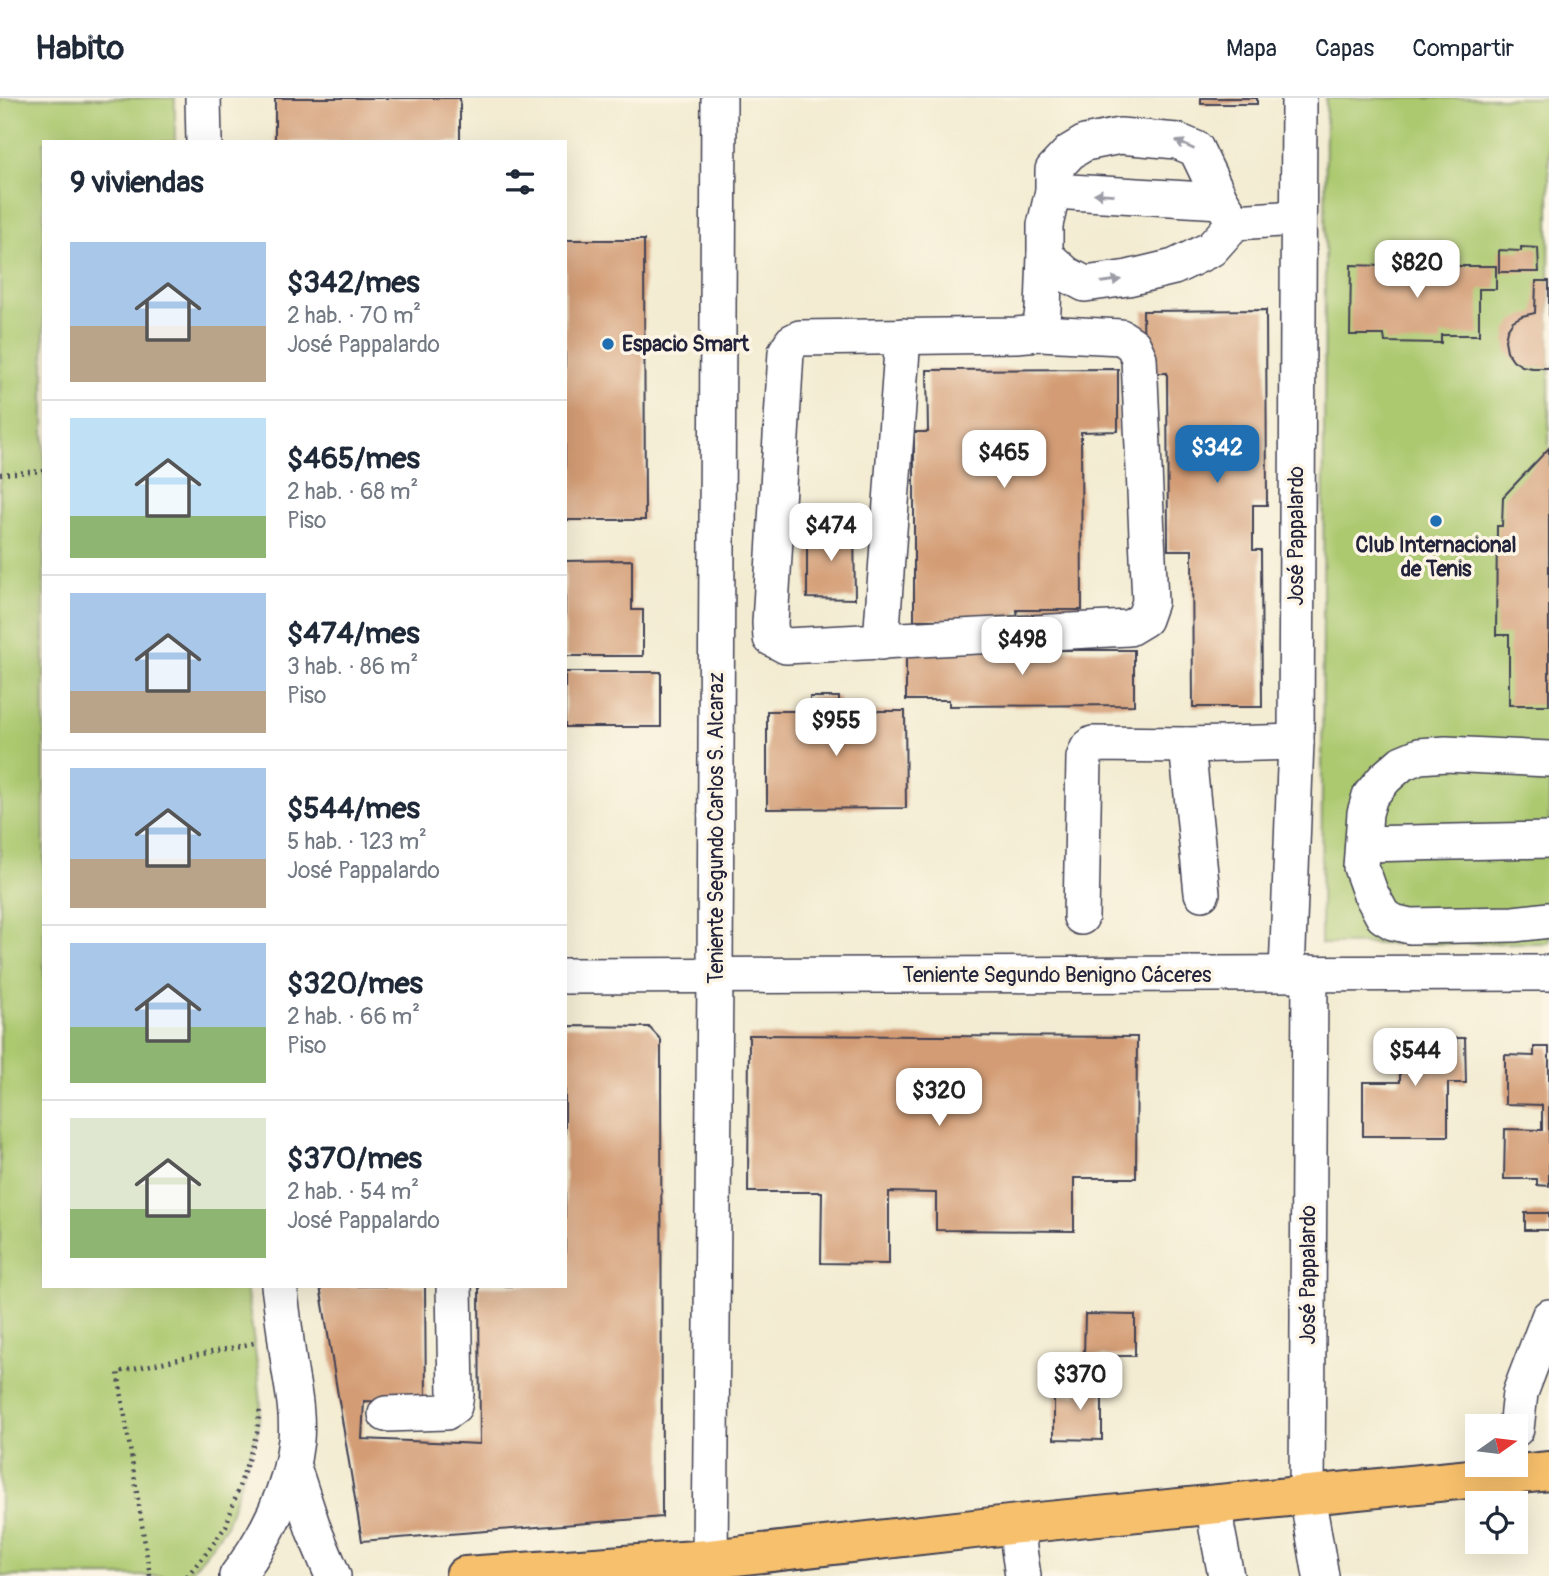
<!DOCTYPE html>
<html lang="es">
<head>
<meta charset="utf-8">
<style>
	:root { --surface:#fff; --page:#f6f6f7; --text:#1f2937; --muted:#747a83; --line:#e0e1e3; --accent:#1f6fb2 }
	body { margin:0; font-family:Pangolin,sans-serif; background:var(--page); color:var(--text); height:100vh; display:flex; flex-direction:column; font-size:26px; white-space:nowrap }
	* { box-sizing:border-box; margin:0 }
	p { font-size:23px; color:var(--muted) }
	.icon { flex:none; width:38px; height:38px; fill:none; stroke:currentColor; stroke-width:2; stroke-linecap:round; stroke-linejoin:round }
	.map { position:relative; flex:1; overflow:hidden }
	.panel { position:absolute; left:42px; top:42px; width:525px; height:1148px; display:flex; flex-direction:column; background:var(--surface); border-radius:0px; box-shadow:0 7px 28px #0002 }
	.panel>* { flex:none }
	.needle { width:46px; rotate:76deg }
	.buttons { position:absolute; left:1465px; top:1316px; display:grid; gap:14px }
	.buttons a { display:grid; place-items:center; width:63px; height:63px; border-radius:0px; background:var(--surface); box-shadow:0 7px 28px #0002; font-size:35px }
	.price { position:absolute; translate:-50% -60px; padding:0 16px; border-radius:14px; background:#fff; color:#222; font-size:23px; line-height:46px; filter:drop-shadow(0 2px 4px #0008) }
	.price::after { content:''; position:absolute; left:50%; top:42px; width:21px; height:16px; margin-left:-10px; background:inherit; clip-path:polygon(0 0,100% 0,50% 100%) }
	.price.selected { background:var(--accent); color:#fff }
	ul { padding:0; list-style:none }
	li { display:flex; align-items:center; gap:21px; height:175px; padding:0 28px }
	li+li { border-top:2px solid var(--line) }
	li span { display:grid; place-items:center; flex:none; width:196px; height:140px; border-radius:0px; color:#555 }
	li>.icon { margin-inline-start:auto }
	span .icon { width:84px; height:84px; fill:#fffc; stroke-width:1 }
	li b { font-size:30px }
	h2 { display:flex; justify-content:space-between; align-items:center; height:84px; padding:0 28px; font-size:30px }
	header { display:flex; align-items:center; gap:42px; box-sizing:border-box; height:98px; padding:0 35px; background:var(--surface); border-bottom:2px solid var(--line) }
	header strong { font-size:33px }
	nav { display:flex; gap:38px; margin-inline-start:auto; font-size:24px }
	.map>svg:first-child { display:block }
	.green { fill:#acc96f; stroke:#677655; stroke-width:2 }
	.building { fill:#d39c75 }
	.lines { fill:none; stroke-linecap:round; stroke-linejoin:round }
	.minor-casing { stroke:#414052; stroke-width:38 }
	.major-casing { stroke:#414052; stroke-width:42 }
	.path { stroke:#414052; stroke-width:4.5; stroke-dasharray:2 5; stroke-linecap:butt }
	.minor { stroke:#fff; stroke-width:35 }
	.major { stroke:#f7c06c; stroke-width:38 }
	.oneway { fill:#9c9ca7 }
	.poi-dot { fill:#1f6fb2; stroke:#fcf5e5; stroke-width:2.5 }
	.labels { text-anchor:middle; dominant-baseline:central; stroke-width:7; stroke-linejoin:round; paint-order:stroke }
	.poi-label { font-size:21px; font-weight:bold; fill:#22223b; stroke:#fcf5e5; text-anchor:start }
	.street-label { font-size:21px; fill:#22223b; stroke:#fcf5e5 }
</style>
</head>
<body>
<header>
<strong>Habito</strong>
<nav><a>Mapa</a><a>Capas</a><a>Compartir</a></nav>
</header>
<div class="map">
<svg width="1549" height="1478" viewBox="0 0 1549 1478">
	<rect width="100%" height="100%" fill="#fcf5e5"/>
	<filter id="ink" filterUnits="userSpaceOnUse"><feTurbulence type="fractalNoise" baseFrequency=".0143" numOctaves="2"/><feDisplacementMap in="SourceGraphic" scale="14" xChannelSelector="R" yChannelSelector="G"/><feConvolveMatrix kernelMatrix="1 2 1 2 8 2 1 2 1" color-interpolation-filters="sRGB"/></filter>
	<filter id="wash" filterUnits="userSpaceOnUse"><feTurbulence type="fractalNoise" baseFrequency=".00686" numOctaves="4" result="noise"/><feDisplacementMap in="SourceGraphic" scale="28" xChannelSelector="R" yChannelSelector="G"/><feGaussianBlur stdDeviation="1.57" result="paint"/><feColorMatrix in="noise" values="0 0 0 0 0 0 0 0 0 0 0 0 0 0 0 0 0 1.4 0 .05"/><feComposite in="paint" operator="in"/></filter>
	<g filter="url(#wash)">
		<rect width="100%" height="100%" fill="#f3ecd2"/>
		<g class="green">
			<polygon points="0,0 175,0 175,44 44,44 44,1188 246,1188 258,1273 261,1306 257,1335 226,1428 208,1453 187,1478 0,1478"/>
			<polygon points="1326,0 1549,0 1549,845 1321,846"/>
		</g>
		<g id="blocks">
			<g class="building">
				<rect x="275" y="0" width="185" height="44"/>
				<rect x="1201" y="0" width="56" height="6"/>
				<polygon points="565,142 644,142 645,422 565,422"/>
				<polygon points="1521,149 1538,150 1539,174 1499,174 1499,152 1521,153"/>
				<polygon points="1385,160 1440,160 1440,168 1496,168 1496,191 1479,191 1479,237 1441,237 1441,245 1385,244 1384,237 1350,237 1351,167 1385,168"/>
				<polygon points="1536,183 1549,183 1549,270 1532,270 1522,268 1513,262 1507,253 1505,242 1507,232 1513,223 1522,218 1535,215"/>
				<polygon points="1266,212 1267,407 1253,407 1253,452 1261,452 1262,609 1193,609 1192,452 1168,452 1167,275 1144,275 1143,213"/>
				<polygon points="1118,271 1118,333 1081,334 1082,512 1017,512 1018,522 914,522 914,334 928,334 927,272"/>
				<polygon points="1549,350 1549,607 1509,607 1509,537 1496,537 1497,428 1502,428 1503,399"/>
				<polygon points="807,428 854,429 855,501 807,500"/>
				<polygon points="632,462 632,512 643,512 643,558 565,558 565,463"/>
				<polygon points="949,552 1134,552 1134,607 949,608 949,602 906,602 906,556"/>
				<rect x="565" y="574" width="96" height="55"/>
				<polygon points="810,599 839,599 839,613 905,613 906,710 767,711 767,613 810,613"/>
				<polygon points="565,928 649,929 661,942 662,1419 362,1443 320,1188 425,1188 426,1305 364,1303 362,1341 480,1346 479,1188 565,1188"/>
				<polygon points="1394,935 1441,935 1441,946 1456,946 1456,940 1465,940 1466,985 1448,985 1448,1038 1363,1038 1363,984 1400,984 1400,964 1394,964"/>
				<polygon points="749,937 1137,939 1136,1080 1074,1080 1074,1133 936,1132 936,1095 889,1094 889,1166 821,1165 822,1094 748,1094"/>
				<polygon points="1534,949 1549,949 1549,1088 1537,1087 1537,1081 1504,1081 1505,1031 1542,1032 1542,1007 1505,1006 1505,957 1534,958"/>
				<rect x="1525" y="1115" width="24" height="17"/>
				<polygon points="1085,1216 1135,1217 1135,1258 1084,1258"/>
				<polygon points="1077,1279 1102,1280 1102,1342 1054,1341 1054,1297 1077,1297"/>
			</g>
		</g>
	</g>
	<g filter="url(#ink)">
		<use href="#blocks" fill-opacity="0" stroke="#414052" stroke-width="2"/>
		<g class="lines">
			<g class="minor-casing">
				<g id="minor">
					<polyline points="203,0 204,44"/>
					<polyline points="1053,93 1221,103"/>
					<polyline points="1235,124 1221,103 1196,51 1177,43 1120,38 1085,45 1070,54 1053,72 1053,93 1045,127 1045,157 1066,176 1085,186 1128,180 1174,169 1211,151 1235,124 1297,120"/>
					<polygon points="1040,235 1121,239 1133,247 1139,260 1150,504 1144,521 1129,530 786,548 771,540 770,525 786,254 792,244 800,240 1016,237"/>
					<polyline points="1040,235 1043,211 1045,157"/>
					<polyline points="881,544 903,238"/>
					<polyline points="1187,647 1202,795"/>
					<polyline points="1549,661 1446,656 1419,658 1402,665 1385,680 1370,698 1365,715 1361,769 1370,794 1383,818 1393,824 1410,828 1514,826 1549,822"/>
					<polyline points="1363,746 1549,742"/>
					<polyline points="1081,819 1084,660 1088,650 1093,646 1187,647 1296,644"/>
					<polyline points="1287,875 1296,644 1299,0"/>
					<polyline points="1310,875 1307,1397 1321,1478"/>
					<polyline points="565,878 1549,875"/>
					<polyline points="386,1316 446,1314 454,1308 456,1296 454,1188"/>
					<polyline points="1516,1331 1520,1295 1549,1219"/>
					<polyline points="292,1366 314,1433 333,1478"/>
					<polyline points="1215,1407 1217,1431 1226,1478"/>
					<polyline points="1018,1426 1019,1451 1023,1478"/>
					<polyline points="710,1461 715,878 719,0"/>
					<path d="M237,1478C266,1440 291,1391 296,1342C298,1319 294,1296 290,1273C286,1245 283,1217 279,1188"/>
				</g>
			</g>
			<g class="major-casing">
				<polyline id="major" points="465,1478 710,1461 1018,1426 1549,1373"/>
			</g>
			<g class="path">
				<polyline points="0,376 44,373"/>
				<polyline points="150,1478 118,1274 254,1245"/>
				<polyline points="187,1478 208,1453 226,1428 257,1335 260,1309"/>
			</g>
			<use href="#minor" class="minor"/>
			<use href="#major" class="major"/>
		</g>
		<defs><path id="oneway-solid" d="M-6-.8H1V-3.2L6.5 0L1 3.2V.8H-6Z" transform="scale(1.75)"/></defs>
		<g class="oneway">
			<use href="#oneway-solid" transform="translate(1185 47) rotate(-155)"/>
			<use href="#oneway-solid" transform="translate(1104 96) rotate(-177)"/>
			<use href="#oneway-solid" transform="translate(1111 183) rotate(-8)"/>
		</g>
	</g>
	<g class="poi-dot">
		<circle cx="608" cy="246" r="7"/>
		<circle cx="1436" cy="423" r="7"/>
	</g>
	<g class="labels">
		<g class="poi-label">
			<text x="622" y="246">Espacio Smart</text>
			<text x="1436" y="447" text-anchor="middle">Club Internacional<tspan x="1436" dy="24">de Tenis</tspan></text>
		</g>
		<g class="street-label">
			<text transform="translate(1296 438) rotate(-90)">José Pappalardo</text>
			<text transform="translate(716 730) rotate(-90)">Teniente Segundo Carlos S. Alcaraz</text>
			<text x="1057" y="877">Teniente Segundo Benigno Cáceres</text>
			<text transform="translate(1308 1177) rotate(-90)">José Pappalardo</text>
		</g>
	</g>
</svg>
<div class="buttons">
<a><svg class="needle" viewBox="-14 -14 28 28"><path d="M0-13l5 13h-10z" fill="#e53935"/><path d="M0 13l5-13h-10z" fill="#747a83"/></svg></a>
<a><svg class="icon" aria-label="locate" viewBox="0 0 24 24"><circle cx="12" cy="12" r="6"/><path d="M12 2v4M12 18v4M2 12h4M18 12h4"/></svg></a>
</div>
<b class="price" style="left:1417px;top:202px">$820</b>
<b class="price selected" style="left:1217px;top:387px">$342</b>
<b class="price" style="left:1004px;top:392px">$465</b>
<b class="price" style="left:831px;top:465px">$474</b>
<b class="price" style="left:1022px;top:579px">$498</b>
<b class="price" style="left:836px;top:660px">$955</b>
<b class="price" style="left:1415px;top:990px">$544</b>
<b class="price" style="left:939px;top:1030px">$320</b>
<b class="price" style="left:1080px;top:1314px">$370</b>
<section class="panel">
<h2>9 viviendas<svg class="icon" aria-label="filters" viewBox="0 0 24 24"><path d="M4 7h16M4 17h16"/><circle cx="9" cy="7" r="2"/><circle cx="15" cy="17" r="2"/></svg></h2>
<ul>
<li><span style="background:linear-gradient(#a9c7e8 60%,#b9a48a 0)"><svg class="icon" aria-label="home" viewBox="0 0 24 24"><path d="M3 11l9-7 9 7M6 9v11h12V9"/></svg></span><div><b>$342/mes</b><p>2 hab. · 70 m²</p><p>José Pappalardo</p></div></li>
<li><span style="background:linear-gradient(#bfe0f5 70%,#8fb573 0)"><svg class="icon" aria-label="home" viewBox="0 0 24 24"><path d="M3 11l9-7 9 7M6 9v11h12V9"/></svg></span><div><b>$465/mes</b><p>2 hab. · 68 m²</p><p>Piso</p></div></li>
<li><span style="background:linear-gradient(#a9c7e8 70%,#b9a48a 0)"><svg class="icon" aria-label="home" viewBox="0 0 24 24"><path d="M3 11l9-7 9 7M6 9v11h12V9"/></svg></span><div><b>$474/mes</b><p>3 hab. · 86 m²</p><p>Piso</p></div></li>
<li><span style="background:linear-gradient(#a9c7e8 65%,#b9a48a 0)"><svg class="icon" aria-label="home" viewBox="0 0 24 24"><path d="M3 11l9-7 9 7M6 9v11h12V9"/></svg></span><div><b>$544/mes</b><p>5 hab. · 123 m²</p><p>José Pappalardo</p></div></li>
<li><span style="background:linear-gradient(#a9c7e8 60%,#8fb573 0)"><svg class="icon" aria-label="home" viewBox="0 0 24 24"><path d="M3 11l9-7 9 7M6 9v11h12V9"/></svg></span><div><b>$320/mes</b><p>2 hab. · 66 m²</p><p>Piso</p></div></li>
<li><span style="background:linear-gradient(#dfe7d0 65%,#8fb573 0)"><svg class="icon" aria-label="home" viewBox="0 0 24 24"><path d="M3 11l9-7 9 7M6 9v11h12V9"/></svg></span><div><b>$370/mes</b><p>2 hab. · 54 m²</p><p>José Pappalardo</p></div></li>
</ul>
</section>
</div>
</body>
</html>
